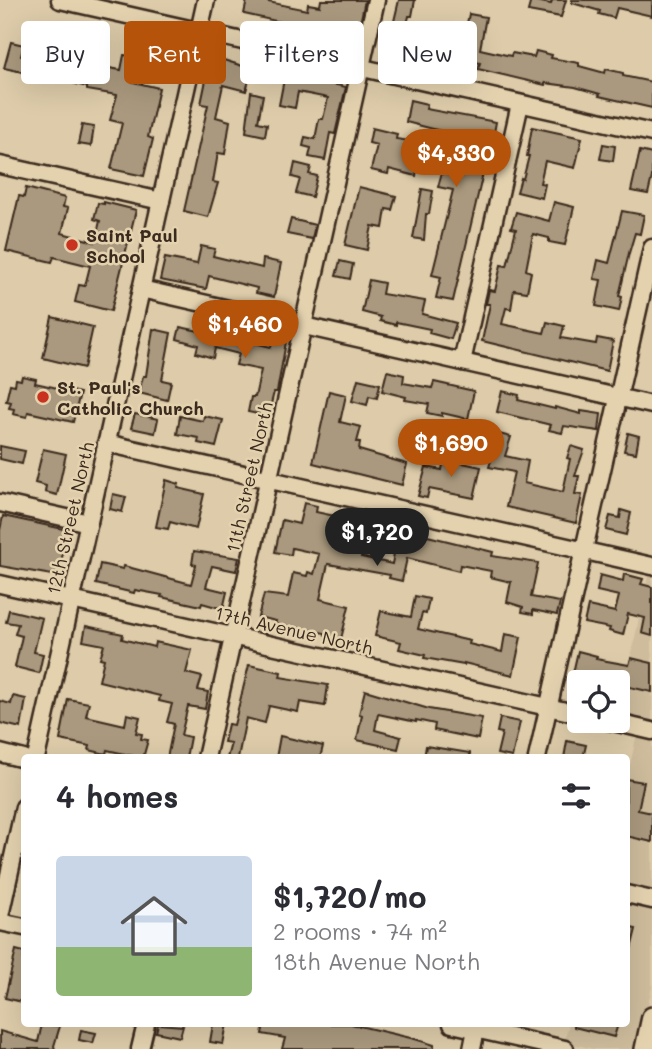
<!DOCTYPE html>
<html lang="en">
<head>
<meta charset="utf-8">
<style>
	:root { --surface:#fff; --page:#f7f7f7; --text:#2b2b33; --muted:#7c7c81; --line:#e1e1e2; --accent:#b45309 }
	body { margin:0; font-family:Mali,sans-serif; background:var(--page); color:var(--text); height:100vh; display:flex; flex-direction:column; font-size:26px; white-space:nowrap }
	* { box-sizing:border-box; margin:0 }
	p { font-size:23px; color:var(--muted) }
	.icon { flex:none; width:38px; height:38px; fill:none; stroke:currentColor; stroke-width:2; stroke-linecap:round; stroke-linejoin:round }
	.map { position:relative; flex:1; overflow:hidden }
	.drawer { position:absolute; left:21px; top:754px; width:609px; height:273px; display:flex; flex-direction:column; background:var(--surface); border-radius:7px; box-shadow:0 7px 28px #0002 }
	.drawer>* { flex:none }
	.guide { position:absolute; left:21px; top:21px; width:611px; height:63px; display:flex; gap:14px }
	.tools { position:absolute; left:567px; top:670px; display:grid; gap:14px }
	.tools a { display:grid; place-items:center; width:63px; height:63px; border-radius:7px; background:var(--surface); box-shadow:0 7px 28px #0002; font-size:35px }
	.price { position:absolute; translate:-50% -60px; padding:0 16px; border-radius:24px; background:var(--accent); color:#fff; font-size:23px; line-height:46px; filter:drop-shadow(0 2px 4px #0008) }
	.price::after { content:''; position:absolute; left:50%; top:42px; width:21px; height:16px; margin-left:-10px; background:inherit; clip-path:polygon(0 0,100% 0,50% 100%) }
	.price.on { background:#222; color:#fff }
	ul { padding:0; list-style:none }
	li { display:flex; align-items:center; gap:21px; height:175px; padding:0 35px }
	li+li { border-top:2px solid var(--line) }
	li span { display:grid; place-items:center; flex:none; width:196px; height:140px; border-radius:7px; color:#555 }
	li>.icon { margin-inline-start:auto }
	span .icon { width:84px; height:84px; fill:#fffc; stroke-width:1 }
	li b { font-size:30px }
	h2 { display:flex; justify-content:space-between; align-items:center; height:84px; padding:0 35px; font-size:30px }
	.pill { padding:0 24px; border-radius:7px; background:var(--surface); box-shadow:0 7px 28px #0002; font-size:24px; line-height:63px }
	.pill.on { background:var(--accent); color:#fff }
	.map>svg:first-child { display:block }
	.built { fill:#cebc9c }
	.building { fill:#aa997e; stroke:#3b2a1e; stroke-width:2; fill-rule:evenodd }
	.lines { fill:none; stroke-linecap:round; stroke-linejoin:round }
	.minor-casing { stroke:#3b2a1e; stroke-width:21 }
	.major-casing { stroke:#3b2a1e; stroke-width:24 }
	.minor { stroke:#e4d2af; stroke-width:16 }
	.major { stroke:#e4d2af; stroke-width:19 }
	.poi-dot { fill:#c8321e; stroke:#e4d2af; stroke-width:2.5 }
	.labels { text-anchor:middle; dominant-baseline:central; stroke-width:5; stroke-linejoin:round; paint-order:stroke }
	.poi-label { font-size:18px; font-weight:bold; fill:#3b2a1e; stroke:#e4d2af; text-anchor:start }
	.street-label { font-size:18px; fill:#3b2a1e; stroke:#e4d2af }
</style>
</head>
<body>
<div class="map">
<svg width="652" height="1049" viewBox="0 0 652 1049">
	<rect width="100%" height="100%" fill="#ddcba9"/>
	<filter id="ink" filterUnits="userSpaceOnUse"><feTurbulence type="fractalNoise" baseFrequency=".0143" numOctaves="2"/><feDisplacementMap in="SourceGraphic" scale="14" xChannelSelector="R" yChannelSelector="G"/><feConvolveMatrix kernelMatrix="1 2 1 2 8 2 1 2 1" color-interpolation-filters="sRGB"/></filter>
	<g filter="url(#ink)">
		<g class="built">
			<polygon points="649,572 652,572 652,724 618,717"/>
			<polygon points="637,734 652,737 652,893 627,888 627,778"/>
			<polygon points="627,901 652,906 652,987 638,1049 594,1049 564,1042 569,1024 626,1024"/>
		</g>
		<g class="building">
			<polygon points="247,0 268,0 268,2 307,10 308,4 320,6 321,0 365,0 356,43 316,34 317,30 244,14"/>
			<polygon points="399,0 415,0 412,16 409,16 405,33 437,43 439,36 463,42 469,14 486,17 480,49 511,56 512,53 534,57 536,51 552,55 551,58 579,63 579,66 605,73 606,69 623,73 623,76 652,82 652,108 599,96 600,94 575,87 545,83 545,85 478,69 480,63 453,57 451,63 401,48 400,54 387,51"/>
			<polygon points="531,0 551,4 552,0 566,0 561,17 528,11"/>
			<polygon points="572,0 652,0 652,16 617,8 614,18 599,14 600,11 572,3"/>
			<polygon points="47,25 96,35 92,57 75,53 76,49 44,42"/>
			<polygon points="150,39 171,44 168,59 147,54"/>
			<polygon points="11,42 24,45 21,56 31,58 27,73 4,68"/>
			<polygon points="124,55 138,57 133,82 159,88 148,137 153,139 144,176 111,169 122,123 110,120 117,95 87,90 87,87 58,79 57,81 46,78 50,65 89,73 91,65 121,70"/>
			<polygon points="211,56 252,69 246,91 223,85 216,117 230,121 225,154 218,153 213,182 218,183 208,217 184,211 208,105 201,104"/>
			<polygon points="285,74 346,87 335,134 330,133 325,160 309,157 311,148 303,146 305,137 315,139 319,119 323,119 328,98 298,92 295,108 279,105"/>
			<polygon points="251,92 263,95 258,122 267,124 265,136 246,132"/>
			<polygon points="410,100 427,104 426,109 496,122 487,170 484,169 453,301 436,298 441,277 432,275 453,190 438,187 444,165 469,171 476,140 406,122"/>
			<polygon points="82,125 94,127 91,146 78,144"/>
			<polygon points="532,127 582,138 575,168 545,161 540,183 545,184 542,198 517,192 521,178 523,179 529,156 527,156"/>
			<polygon points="372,128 397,134 396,139 417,142 414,162 418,163 416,176 389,169 388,174 371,170 377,145 369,143"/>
			<polygon points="603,144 615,146 613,161 600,159"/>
			<polygon points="640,151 652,154 652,177 648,194 631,191"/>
			<polygon points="295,163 311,167 309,174 317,176 312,197 296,193 300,179 292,177"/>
			<polygon points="359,187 396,196 392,210 386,209 383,228 372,226 367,250 345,245"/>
			<polygon points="26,188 65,198 63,207 68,208 62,233 95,242 100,221 94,219 98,203 104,204 104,202 136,210 111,311 75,302 79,285 85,286 90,266 54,257 52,262 6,251 19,196 24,197"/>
			<polygon points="422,189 433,191 429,214 426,214 424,240 413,238"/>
			<polygon points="554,202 574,207 565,245 549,242 549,238 533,234 526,270 531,272 527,292 514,290 511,309 506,308 502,324 544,333 547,322 564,326 561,338 596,344 597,338 613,341 607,371 482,341 490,304 486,304 489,290 495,291 501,265 507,266 516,229 511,228 516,212 549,221"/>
			<polygon points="622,211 644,215 640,234 635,233 629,253 619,296 622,297 619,311 596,306 601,280 594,279 598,260 609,263"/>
			<polygon points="291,219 315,225 312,239 287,234"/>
			<polygon points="201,246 215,249 213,256 262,268 263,259 281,263 274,297 256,293 257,288 209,276 206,289 160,280 165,258 197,264"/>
			<polygon points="340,261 353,264 350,279 336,276"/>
			<polygon points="369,280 384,283 382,294 425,301 422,314 456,323 451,339 429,333 430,329 396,322 396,325 380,321 381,317 362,312"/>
			<polygon points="52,317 93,327 84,368 43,358"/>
			<polygon points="180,327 223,336 225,327 241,330 238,339 271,347 273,339 286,342 277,392 274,392 268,416 248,412 251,397 255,397 261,370 236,365 239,354 215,348 213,358 196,353 198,345 177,339"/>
			<polygon points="153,329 171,333 162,380 171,382 167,400 139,393 143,376 146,376"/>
			<polygon points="387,371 404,375 403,383 432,388 434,382 474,391 468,419 442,413 442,416 427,413 429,404 405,400 406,397 382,391"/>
			<polygon points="22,376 36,379 35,383 80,393 73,422 28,412 27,417 13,414 14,409 9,408 11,402 6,401 10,384 15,385 16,379 21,380"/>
			<polygon points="358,379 380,384 377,398 369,396 367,405 352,401"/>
			<polygon points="329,391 346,395 340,422 361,427 357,442 360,442 359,450 407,464 402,485 313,463"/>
			<polygon points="502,391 519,395 518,400 555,409 555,407 581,414 581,411 601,414 599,431 564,426 562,433 549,430 551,425 497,412"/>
			<polygon points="135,414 158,419 155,433 131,428"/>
			<polygon points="180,416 203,421 204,416 223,420 216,447 198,443 199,438 177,434"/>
			<polygon points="628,433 639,436 636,453 624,451"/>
			<polygon points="499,434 511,437 505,456 528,461 524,483 563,492 570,459 567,458 571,446 584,450 575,476 579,476 575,494 582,495 576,523 506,507 514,472 489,467"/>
			<polygon points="0,446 25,451 22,464 0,459"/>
			<polygon points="43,449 66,454 57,495 45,492 46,486 35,483"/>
			<polygon points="444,459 481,467 474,498 429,489 427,498 418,496 426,467 442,470"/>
			<polygon points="166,480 179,484 178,488 204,494 196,529 170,522 168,529 156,527"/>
			<polygon points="113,494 126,497 122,512 110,509"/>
			<path d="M304,503L317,506L316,512L344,518L343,521L374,531L375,529L398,534L399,529L493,552L492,556L538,563L531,597L560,602L557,615L533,610V614L522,612L523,607L507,602L511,582L490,577L491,571L460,565L459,571L407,558L402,581L389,578L390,575L328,564L320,599L349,606L341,639L325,635V633L275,624L276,621L258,617L264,594L288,597L293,573L307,576L308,572L314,574L319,554L292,548L291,555L275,552L282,520L299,524ZM365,541L395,548L392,564L361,557Z"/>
			<polygon points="621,510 631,513 626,535 606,530 610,516 620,518"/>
			<polygon points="3,516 68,530 58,576 0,566 0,530"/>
			<polygon points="194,551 239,558 236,571 212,566 206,587 227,592 223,609 202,603 201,606 161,597 162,595 135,590 134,593 96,584 100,564 123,569 124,566 191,584 196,565 192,564"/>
			<polygon points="624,574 643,579 641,584 652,587 652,636 642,633 645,618 628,614 623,635 609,631 610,628 584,623 588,606 615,612 619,596 597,591 600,575 623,581"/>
			<polygon points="415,596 429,599 426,614 422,613 418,629 470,641 469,644 502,652 505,634 521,637 513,675 464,663 464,665 424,658 425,655 399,649 401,642 375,636 381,611 411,617"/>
			<polygon points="9,610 42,618 34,652 43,654 39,673 15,667 22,636 15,634 18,624 6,622"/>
			<polygon points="86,626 123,634 122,639 154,647 155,642 192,650 186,673 202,677 198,690 208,692 205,709 188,706 181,735 190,737 186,758 167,758 174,724 167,722 172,704 159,701 160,696 99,681 104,659 100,658 104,645 83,641"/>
			<polygon points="578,651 597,656 596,659 629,665 631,658 652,663 652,692 625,686 625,682 571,682"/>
			<polygon points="249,665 281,672 280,677 328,685 325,706 300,702 298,712 269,706 265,723 246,718 238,758 227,758 231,743 224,742 228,724 234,725"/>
			<polygon points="365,690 429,709 482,718 478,739 434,730 435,724 416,720 416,722 378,714 375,730 401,737 398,749 357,740 362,715 359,714"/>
			<polygon points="13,696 26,699 21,728 0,723 0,701 11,704"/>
			<polygon points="68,699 89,703 86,716 125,725 127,714 140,717 136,733 142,734 141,739 148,740 143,758 107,750 106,754 89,750 90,746 60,740"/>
			<polygon points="500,718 520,722 512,757 497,754 502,733 497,732"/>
			<polygon points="280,736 323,746 320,758 276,758"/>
			<polygon points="567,741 586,745 583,758 564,758"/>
			<polygon points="426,746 470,753 470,758 424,758"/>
			<polygon points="626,779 644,782 638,810 652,813 652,842 626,836"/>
			<polygon points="626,927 636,929 630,953 626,952"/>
			<polygon points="16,950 24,952 22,1002 5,998"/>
			<polygon points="42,1024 60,1026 54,1046 55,1049 0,1049 0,1031 38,1042"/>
			<polygon points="158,1024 183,1026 180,1037 156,1032"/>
			<polygon points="213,1024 227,1024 223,1044 210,1042"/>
			<polygon points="264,1024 351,1024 415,1039 434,1045 434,1049 282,1049 285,1038 262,1034"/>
			<polygon points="574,1024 618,1024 614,1037 574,1027"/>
			<polygon points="81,1030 96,1033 93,1043 79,1040"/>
		</g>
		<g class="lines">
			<g class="minor-casing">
				<g id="minor">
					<polyline points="60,0 652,133"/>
					<polyline points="0,165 161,201"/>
					<polyline points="141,289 652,405"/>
					<polyline points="462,362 520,104"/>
					<polyline points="106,443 652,566"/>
					<polyline points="0,503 89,523"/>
					<polyline points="0,584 579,714"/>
					<polyline points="609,721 652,731"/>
					<polyline points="0,753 24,759"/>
					<polyline points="36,758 206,0"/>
					<polyline points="206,758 376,0"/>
					<polyline points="537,758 652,248"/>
					<polyline points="626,894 652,900"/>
					<polyline points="0,916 24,807"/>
					<polyline points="0,922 24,927"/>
					<polyline points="452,1024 565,1049"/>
					<polyline points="140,1049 146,1024"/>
					<polyline points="472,1049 477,1024"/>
				</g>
			</g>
			<g class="major-casing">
				<polyline id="major" points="645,1049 652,1017"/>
			</g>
			<use href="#minor" class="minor"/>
			<use href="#major" class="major"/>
		</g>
	</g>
	<g class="poi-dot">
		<circle cx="72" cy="245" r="7"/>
		<circle cx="43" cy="397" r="7"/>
	</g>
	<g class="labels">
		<g class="poi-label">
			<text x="86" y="235">Saint Paul<tspan x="86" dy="21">School</tspan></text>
			<text x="57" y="387">St. Paul's<tspan x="57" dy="21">Catholic Church</tspan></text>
		</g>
		<g class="street-label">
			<text transform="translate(249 477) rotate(-77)">11th Street North</text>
			<text transform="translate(70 518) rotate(-77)">12th Street North</text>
			<text transform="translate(294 630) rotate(13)">17th Avenue North</text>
		</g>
	</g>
</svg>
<div class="tools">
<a><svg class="icon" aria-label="locate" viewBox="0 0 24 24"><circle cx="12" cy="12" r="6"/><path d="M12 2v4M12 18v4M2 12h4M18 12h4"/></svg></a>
</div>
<b class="price" style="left:456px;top:189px">$4,330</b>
<b class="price" style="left:245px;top:360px">$1,460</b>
<b class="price" style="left:451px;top:479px">$1,690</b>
<b class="price on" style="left:377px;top:568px">$1,720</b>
<div class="guide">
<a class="pill">Buy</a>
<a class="pill on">Rent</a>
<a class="pill">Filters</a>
<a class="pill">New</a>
</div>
<section class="drawer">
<h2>4 homes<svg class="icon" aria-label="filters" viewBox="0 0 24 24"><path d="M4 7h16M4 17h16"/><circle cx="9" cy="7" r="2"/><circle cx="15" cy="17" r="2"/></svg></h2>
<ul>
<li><span style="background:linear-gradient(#c9d6e8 65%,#8fb573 0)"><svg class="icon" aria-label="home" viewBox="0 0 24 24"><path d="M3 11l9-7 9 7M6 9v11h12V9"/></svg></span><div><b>$1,720/mo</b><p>2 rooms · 74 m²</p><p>18th Avenue North</p></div></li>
</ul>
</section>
</div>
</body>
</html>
